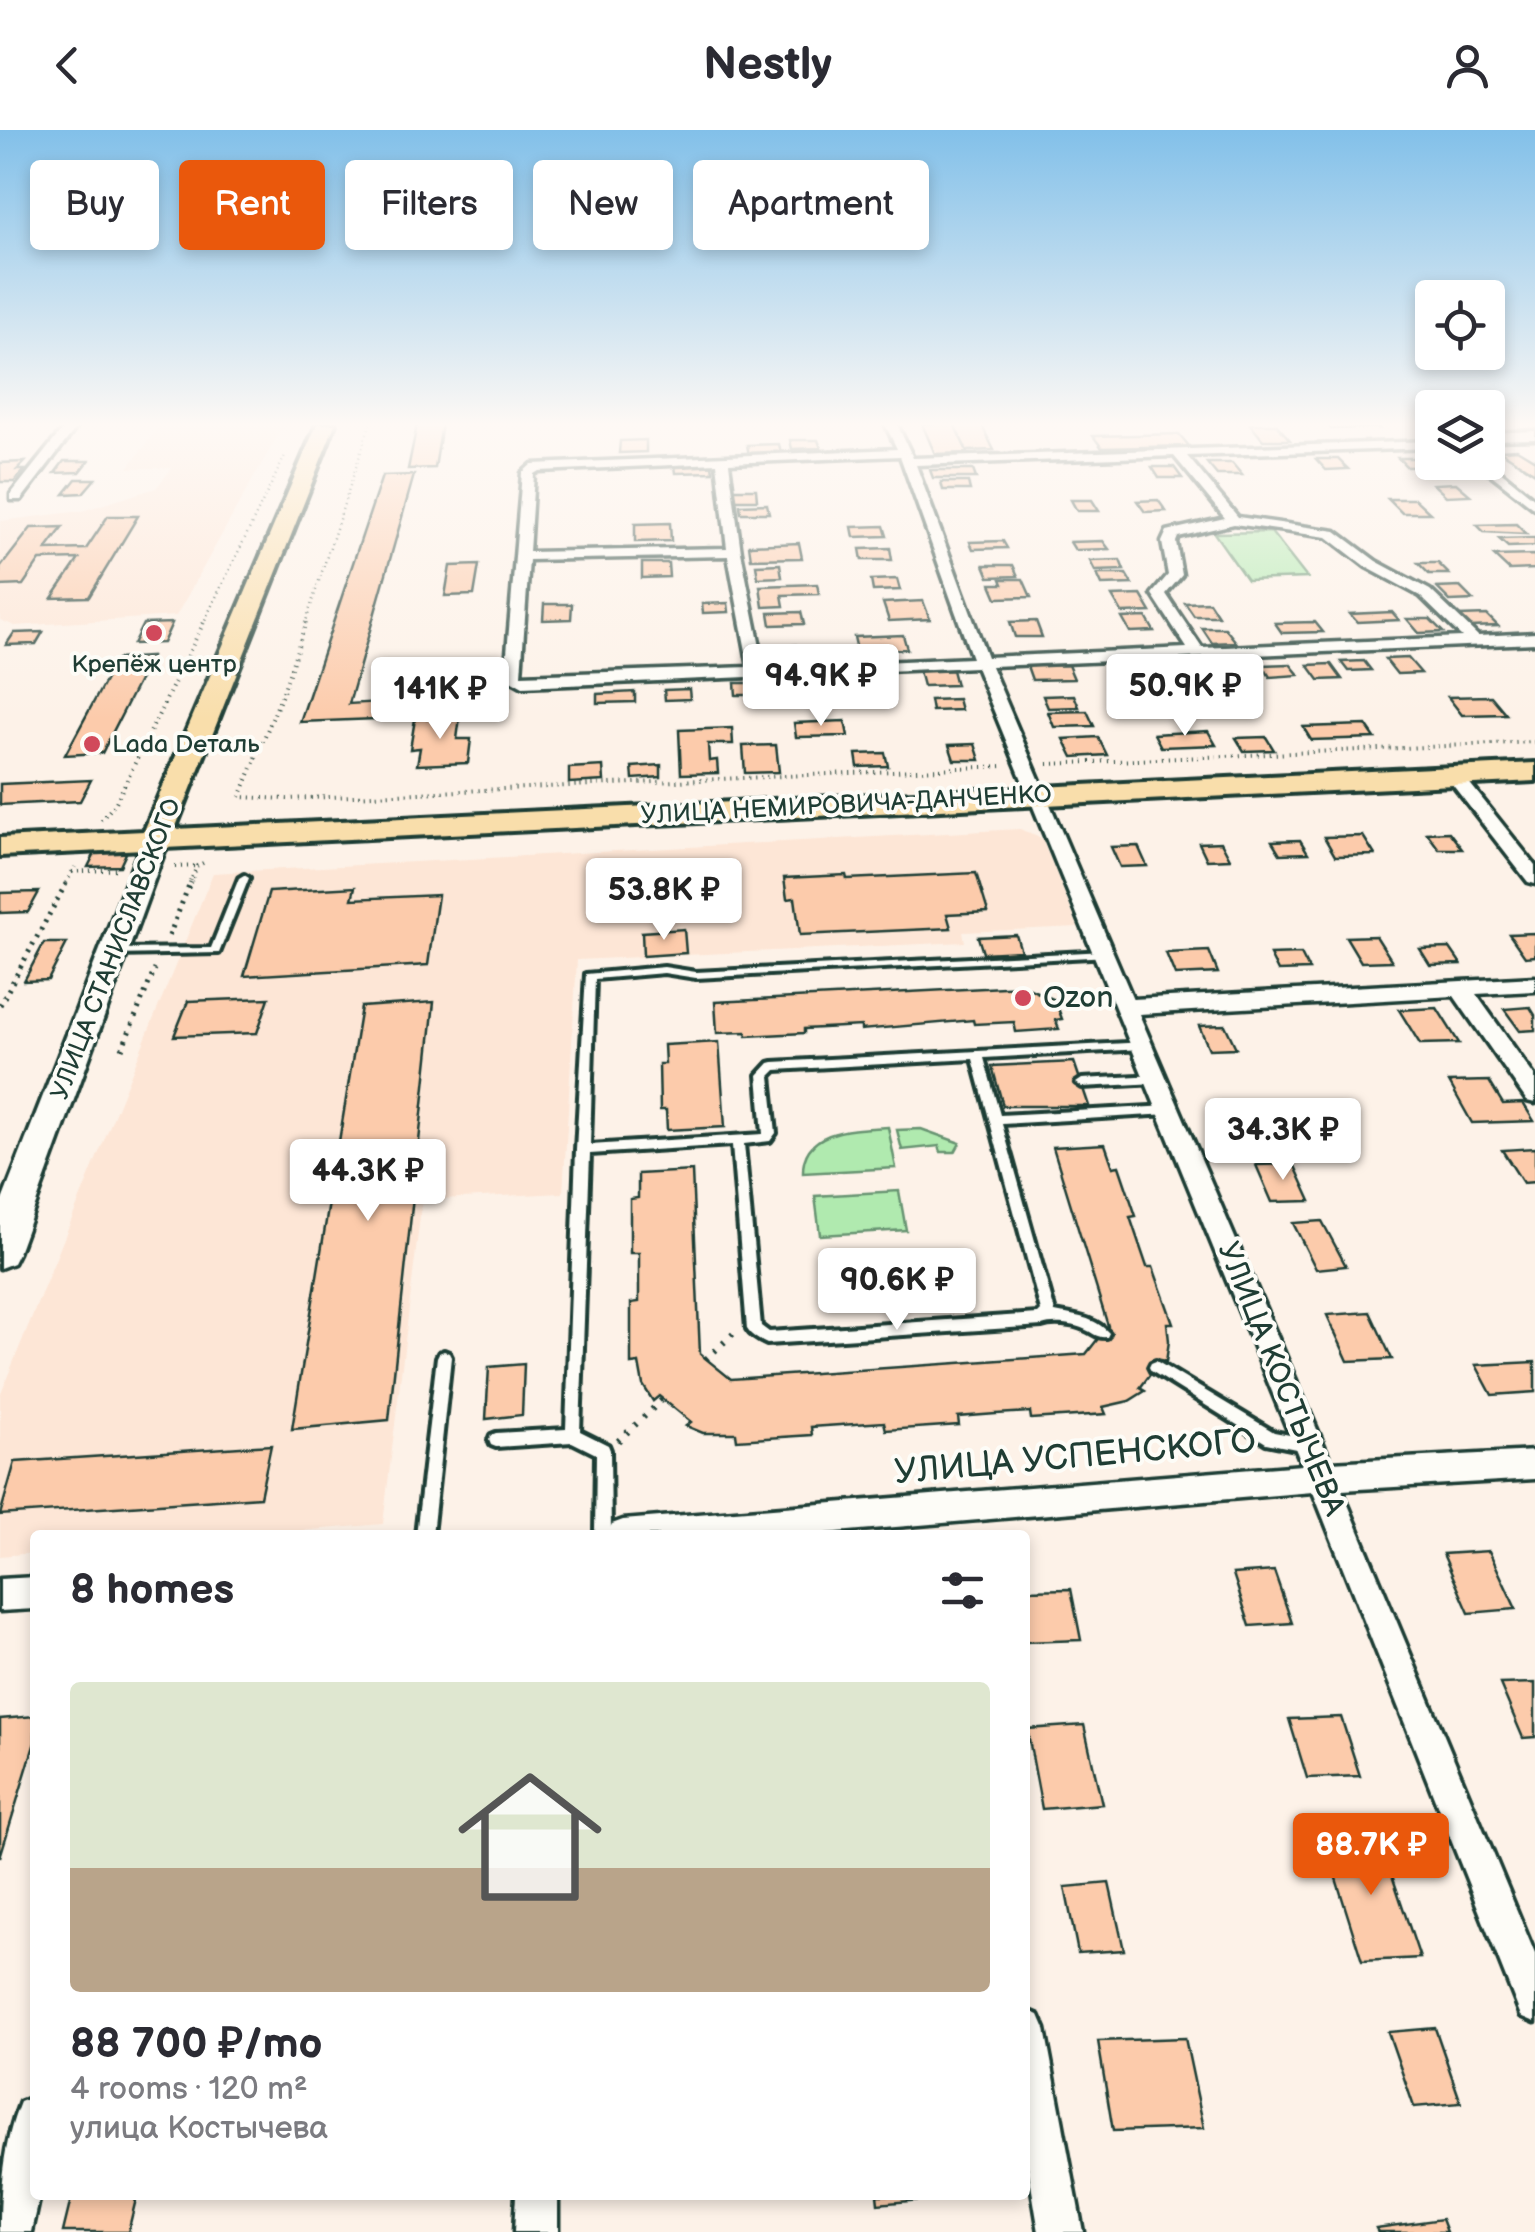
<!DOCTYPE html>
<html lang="en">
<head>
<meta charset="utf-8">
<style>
	:root { --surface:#fff; --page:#f2f2f3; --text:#2b2b33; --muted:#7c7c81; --accent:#ea580c }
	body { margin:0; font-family:"Balsamiq Sans",sans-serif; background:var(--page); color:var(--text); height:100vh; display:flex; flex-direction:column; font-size:38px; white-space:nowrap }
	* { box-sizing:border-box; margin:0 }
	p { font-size:32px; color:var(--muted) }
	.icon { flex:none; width:55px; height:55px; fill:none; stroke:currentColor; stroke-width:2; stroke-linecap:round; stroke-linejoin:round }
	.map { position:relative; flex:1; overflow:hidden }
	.panel { position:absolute; left:30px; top:1400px; width:1000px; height:670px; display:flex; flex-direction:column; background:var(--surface); border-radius:10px; box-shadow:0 5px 15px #0003 }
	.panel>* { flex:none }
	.banner { position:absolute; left:30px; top:30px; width:1000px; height:90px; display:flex; gap:20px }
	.fabs { position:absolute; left:1415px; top:150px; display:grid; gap:20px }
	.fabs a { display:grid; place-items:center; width:90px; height:90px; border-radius:10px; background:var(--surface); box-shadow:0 5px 15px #0003; font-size:50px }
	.price { position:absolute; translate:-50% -85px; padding:0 22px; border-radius:10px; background:#fff; color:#222; font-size:32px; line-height:65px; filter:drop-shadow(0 2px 5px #0008) }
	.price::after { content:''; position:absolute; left:50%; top:60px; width:30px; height:22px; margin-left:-15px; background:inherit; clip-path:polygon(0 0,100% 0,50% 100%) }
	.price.on { background:var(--accent); color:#fff }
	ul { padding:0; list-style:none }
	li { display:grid; align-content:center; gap:20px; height:530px; padding:0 40px }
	li span { display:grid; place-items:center; height:310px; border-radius:10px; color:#555 }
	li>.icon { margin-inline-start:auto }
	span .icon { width:180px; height:180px; fill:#fffc; stroke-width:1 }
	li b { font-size:42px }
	h2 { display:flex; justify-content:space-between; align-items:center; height:120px; padding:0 40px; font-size:42px }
	.tag { padding:0 35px; border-radius:10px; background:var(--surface); box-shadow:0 5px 15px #0003; font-size:35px; line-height:90px }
	.tag.on { background:var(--accent); color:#fff }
	header { display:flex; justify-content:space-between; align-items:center; height:130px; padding:0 40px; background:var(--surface); font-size:45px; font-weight:700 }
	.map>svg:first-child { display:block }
	.built { fill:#fde6d6 }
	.green { fill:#b0eaaf; stroke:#689472; stroke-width:2.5 }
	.building { fill:#fccbab; stroke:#1f3d34; stroke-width:2.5 }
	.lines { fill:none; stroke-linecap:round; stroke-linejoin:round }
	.lane-casing { stroke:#1f3d34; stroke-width:8 }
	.street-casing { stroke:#1f3d34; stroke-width:7 }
	.secondary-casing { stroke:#1f3d34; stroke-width:7 }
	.primary-casing { stroke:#1f3d34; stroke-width:8 }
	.path-far3 { stroke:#1f3d34; stroke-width:2.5; stroke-dasharray:1 4; stroke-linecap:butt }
	.path-far2 { stroke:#1f3d34; stroke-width:4; stroke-dasharray:1 5; stroke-linecap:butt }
	.path-far1 { stroke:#1f3d34; stroke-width:5; stroke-dasharray:2.5 6; stroke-linecap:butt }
	.path { stroke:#1f3d34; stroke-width:6; stroke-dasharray:2.5 9; stroke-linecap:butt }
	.lane { fill:#fdfcf7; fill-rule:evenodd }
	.street { fill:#fdfcf7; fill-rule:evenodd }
	.secondary { fill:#fdfcf7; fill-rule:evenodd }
	.primary { fill:#f9deab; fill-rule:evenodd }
	.poi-dot { fill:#d1495b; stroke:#fdfcf7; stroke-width:4 }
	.labels { text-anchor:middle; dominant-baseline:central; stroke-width:8; stroke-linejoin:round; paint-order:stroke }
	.far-poi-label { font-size:25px; fill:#1f3d34; stroke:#fdfcf7 }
	.far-street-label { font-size:25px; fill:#1f3d34; stroke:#fdfcf7 }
	.poi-label { font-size:30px; fill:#1f3d34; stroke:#fdfcf7; text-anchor:start }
	.street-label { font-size:30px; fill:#1f3d34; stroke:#fdfcf7 }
	.near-street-label { font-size:35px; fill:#1f3d34; stroke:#fdfcf7 }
</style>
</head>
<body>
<header><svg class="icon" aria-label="back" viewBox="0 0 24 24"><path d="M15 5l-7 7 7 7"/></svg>Nestly<svg class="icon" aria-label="person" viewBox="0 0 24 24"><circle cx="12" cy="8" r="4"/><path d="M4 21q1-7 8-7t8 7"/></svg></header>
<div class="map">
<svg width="1535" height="2102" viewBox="0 0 1535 2102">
	<rect width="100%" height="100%" fill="#fdf2e8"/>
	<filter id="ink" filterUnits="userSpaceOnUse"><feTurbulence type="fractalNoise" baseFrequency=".01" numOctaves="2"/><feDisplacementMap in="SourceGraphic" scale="20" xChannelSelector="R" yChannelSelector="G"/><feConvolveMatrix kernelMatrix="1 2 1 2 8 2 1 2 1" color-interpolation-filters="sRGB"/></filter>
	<g filter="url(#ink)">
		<g class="built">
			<polygon points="284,294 176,486 15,496 0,490 0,391 82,381 156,358 172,338 128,338 160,295"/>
			<polygon points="1020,699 1042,709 1078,797 963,802 965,812 577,830 563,1063 422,1070 383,1394 252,1405 35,1405 35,1423 0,1426 0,1265 213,743"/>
		</g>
		<g class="green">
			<polygon points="1271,402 1307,448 1247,450 1214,403"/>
			<path d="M888,997L896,1038L803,1043C802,998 855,999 888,997Z"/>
			<polygon points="921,999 960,1013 955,1022 941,1022 939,1016 902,1020 897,1000"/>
			<polygon points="899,1061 906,1100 820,1105 815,1066"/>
		</g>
		<g class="building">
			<polygon points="442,294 435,338 408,339 417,295"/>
			<polygon points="922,294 954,294 968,323 935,324"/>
			<polygon points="954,294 981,294 994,320 967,321"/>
			<polygon points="1250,294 1276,294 1290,310 1263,310"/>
			<polygon points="1326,294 1376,294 1380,298 1331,299"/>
			<polygon points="1179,304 1189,316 1102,318 1093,306"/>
			<polygon points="646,310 646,322 619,323 620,311"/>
			<polygon points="790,310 818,310 821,318 792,319"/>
			<polygon points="779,314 781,324 749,325 747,315"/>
			<polygon points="1517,319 1535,330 1535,343 1499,320"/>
			<polygon points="1398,328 1432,328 1432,332 1454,336 1407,337"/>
			<polygon points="1316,329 1338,329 1348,339 1326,340"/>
			<polygon points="64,331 89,331 80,342 55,343"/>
			<polygon points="25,332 17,340 25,340 14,352 0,352 0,333"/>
			<polygon points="1207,333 1232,333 1242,345 1217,345"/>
			<polygon points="712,335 713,342 676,343 675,336"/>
			<polygon points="1152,337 1174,337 1182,348 1159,348"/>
			<polygon points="930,340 973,340 976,348 933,348"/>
			<polygon points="414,345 349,574 380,572 376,589 300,592 382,346"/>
			<polygon points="76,349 95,349 83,363 64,364"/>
			<polygon points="941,352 968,352 970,360 943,360"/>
			<polygon points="1456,353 1470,365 1446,366 1433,354"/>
			<polygon points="734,359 756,359 757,370 735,370"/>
			<polygon points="1388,369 1415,369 1430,383 1402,383"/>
			<polygon points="1071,370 1092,370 1099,381 1077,381"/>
			<polygon points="1158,370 1166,381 1145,382 1137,371"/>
			<polygon points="767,374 769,383 741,383 740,375"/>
			<polygon points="108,386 138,386 89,467 52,468 79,429 40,430 23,455 0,456 0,438 31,398 63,397 46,420 86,419"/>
			<polygon points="670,393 671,411 635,412 635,394"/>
			<polygon points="1516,394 1526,404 1484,402 1477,395"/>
			<polygon points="884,396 887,406 854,407 852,397"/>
			<polygon points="1535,408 1535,416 1508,417 1499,409"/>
			<polygon points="1003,411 1007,418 973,419 970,412"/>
			<polygon points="1103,411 1109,419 1075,420 1070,412"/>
			<polygon points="799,413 802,428 751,429 749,415"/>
			<polygon points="890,418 892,430 862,430 860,419"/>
			<polygon points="1535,425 1535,439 1509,440 1494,426"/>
			<polygon points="1120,430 1124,440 1095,441 1090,431"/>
			<polygon points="642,433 668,433 669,447 642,448"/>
			<polygon points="1418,433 1438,433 1449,444 1429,444"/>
			<polygon points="780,434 782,447 758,448 756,435"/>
			<polygon points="479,435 474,465 445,466 450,436"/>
			<polygon points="984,435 1013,435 1018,446 989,447"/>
			<polygon points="1097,444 1126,444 1132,454 1102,455"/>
			<polygon points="897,449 900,460 873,461 871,450"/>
			<polygon points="1001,449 1023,449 1031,467 997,468 991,454 1003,454"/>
			<polygon points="817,454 819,464 782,465 784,476 763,477 760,456"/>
			<polygon points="1460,457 1473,470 1450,471 1437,458"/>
			<polygon points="1141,465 1151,482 1122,483 1112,466"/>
			<polygon points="923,471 930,489 889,491 883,473"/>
			<polygon points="1209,472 1218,486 1194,486 1185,473"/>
			<polygon points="728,473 729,482 703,483 702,474"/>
			<polygon points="544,474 572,474 571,489 543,490"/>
			<polygon points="801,482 804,494 771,495 769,483"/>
			<polygon points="1392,482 1399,490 1357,492 1350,484"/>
			<polygon points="1487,485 1498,496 1469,497 1459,486"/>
			<polygon points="1146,487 1154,501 1130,502 1122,488"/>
			<polygon points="1407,489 1430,489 1443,502 1419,503"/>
			<polygon points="1036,491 1042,507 1015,507 1010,492"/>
			<polygon points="1315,492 1323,502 1282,503 1275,493"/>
			<polygon points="172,493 163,513 133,514 143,494"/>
			<polygon points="1202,498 1225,498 1236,512 1212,513"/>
			<polygon points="43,502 36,514 6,515 14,503"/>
			<polygon points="903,505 907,519 857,520 854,507"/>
			<polygon points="796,515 799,529 774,530 772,516"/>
			<polygon points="151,527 102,623 65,625 117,529"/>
			<polygon points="1408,528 1421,543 1397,544 1385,529"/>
			<polygon points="1364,531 1371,540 1348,541 1341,532"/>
			<polygon points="1290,534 1299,545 1270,547 1262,535"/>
			<polygon points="1331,534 1342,549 1319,550 1308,535"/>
			<polygon points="1068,535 1074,549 1032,550 1027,536"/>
			<polygon points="1241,535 1249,546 1219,547 1212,536"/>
			<polygon points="1126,536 1133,549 1112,550 1105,537"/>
			<polygon points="1145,537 1175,537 1182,549 1151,550"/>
			<polygon points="952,540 956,555 923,556 919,541"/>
			<polygon points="793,547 817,547 819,556 795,557"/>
			<polygon points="735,553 754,553 756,565 736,565"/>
			<polygon points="689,559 690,569 665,570 664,560"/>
			<polygon points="635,562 635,572 597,573 597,564"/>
			<polygon points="1074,565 1079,577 1048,578 1043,566"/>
			<polygon points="1491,566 1506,584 1462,585 1448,567"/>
			<polygon points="958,569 961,580 932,581 930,570"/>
			<polygon points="1087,581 1094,596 1054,597 1048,582"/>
			<polygon points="460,587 457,609 471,609 468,633 417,635 420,618 410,619 415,589"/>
			<polygon points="845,591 848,606 796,607 794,593"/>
			<polygon points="1366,595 1375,608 1311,610 1303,597"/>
			<polygon points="732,598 733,614 708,614 709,631 717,630 718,643 681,644 679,600"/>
			<polygon points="1208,601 1216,615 1161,617 1154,604"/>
			<polygon points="1098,607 1107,625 1073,627 1064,609"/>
			<polygon points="1266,607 1274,620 1244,621 1236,608"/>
			<polygon points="975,614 980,630 954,630 949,615"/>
			<polygon points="776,615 779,642 745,643 743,616"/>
			<polygon points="885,623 888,636 858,637 856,624"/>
			<polygon points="661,635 661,647 633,649 632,637"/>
			<polygon points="603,636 604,651 569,653 569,638"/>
			<polygon points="91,650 80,671 0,675 0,654"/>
			<polygon points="1449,702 1462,719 1439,719 1427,703"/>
			<polygon points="1363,706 1375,725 1335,726 1324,707"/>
			<polygon points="1300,710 1308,723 1280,724 1272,711"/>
			<polygon points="1221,712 1230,729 1207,730 1199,713"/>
			<polygon points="1138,716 1147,736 1120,737 1111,717"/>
			<polygon points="127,721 120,736 88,737 95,723"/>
			<polygon points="976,743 988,782 947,784 951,798 800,805 795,768 787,769 784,748 846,745 847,749"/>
			<polygon points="355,757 352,769 438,765 428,835 244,846 269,762"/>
			<polygon points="39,762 28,782 0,783 0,763"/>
			<polygon points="684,799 686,823 643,826 642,802"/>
			<polygon points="1535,803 1535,826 1525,827 1509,804"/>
			<polygon points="1016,805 1021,821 983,823 978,807"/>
			<polygon points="1376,806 1392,831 1361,832 1346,807"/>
			<polygon points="44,813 67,813 48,850 24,851"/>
			<polygon points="1450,818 1461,834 1430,835 1420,819"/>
			<polygon points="1209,821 1218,843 1175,845 1166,823"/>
			<polygon points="1301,824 1309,840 1278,841 1270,825"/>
			<polygon points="1023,856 1055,870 1062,889 1055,890 1059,899 1016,902 1014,892 974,894 973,890 861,900 861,896 804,899 804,903 747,906 746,902 717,903 715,872"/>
			<polygon points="269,868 257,903 174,906 188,871"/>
			<polygon points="434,872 389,1290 292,1299 361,877"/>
			<polygon points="1530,877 1535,885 1535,900 1520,901 1504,879"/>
			<polygon points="1437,878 1459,913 1420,914 1399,880"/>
			<polygon points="1225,895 1236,918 1209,919 1199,896"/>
			<polygon points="719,912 725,997 667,1000 666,980 660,980 659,934 665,934 664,915"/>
			<polygon points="1074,932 1089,976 1003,976 992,936"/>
			<polygon points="1489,951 1503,974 1523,973 1534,991 1472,993 1449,952"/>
			<polygon points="1257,974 1269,1000 1241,1002 1230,975"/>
			<polygon points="1105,1014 1113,1037 1119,1036 1136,1086 1130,1087 1147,1137 1153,1137 1173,1193 1167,1193 1169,1211 1166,1232 1161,1230 1140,1258 1145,1261 1129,1271 1103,1277 1106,1284 1031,1289 1030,1282 996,1284 958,1287 959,1295 886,1300 884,1292 811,1297 812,1305 737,1310 736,1303 703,1303 686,1296 691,1292 659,1266 653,1271 643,1255 639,1233 631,1234 631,1173 639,1172 639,1123 630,1123 630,1069 638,1068 638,1044 692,1041 700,1224 731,1249 1086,1224 1108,1196 1053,1017"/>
			<polygon points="1535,1018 1535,1052 1523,1053 1502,1020"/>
			<polygon points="1294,1034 1311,1071 1272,1072 1256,1035"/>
			<polygon points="1322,1091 1346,1136 1316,1139 1293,1093"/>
			<polygon points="1370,1182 1392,1229 1348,1231 1327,1185"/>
			<polygon points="1535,1232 1535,1262 1492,1265 1476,1235"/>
			<polygon points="524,1234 522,1285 486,1289 489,1237"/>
			<polygon points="271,1315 260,1367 0,1385 15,1332"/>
			<polygon points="1489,1421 1516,1479 1469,1483 1443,1424"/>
			<polygon points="1274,1441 1292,1493 1250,1496 1233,1444"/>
			<polygon points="1071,1459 1081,1510 1025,1512 1025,1460"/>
			<polygon points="1535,1553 1535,1607 1523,1608 1500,1554"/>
			<polygon points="35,1586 35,1612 0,1727 0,1589"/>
			<polygon points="1341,1587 1360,1646 1307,1648 1289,1589"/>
			<polygon points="1084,1595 1102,1674 1042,1679 1027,1599"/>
			<polygon points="1378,1704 1420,1828 1362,1831 1323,1707"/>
			<polygon points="1109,1753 1124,1820 1078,1823 1065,1757"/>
			<polygon points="1435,1898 1461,1973 1414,1977 1388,1902"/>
			<polygon points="1185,1908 1204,1998 1113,2001 1098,1911"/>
			<polygon points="72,2065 137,2065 128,2102 63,2102"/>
			<polygon points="877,2065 974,2065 878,2074"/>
			<polygon points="1442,2089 1447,2102 1378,2102 1376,2098"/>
		</g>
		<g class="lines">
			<g class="lane-casing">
				<g id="lane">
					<polygon points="244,745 249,748 219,823 114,825 109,822 114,819 211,818 239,748"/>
					<path d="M1105,821L1110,824L1109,826L696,848L664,843L595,849L590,1015L763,1004L758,945L769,933L773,932L1146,912L1148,915L1146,918L1142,919L984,928L1000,985L1169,976L1175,980L1169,984L1002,994L1055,1182C1075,1186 1095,1187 1109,1203L1107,1207C1096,1208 1094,1203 1084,1199C1072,1194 1053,1192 1042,1196L767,1214C760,1211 751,1206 747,1199L732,1015L590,1024L580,1301L608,1315L610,1320L611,1405H595L596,1324L572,1312L496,1317L491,1315L489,1310L491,1305L496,1303L566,1299L576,1020L586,844L664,837L696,842ZM973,929L1041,1181L1038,1184L769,1202L761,1196L744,1014L770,1011L776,1003L770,946L776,940Z"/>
					<polygon points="1157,945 1163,949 1157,953 1082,957 1076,953 1082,949"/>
					<polygon points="444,1221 449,1223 451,1227 432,1405 416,1405 437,1227 439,1223"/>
					<polygon points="1156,1231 1274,1302 1311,1309 1313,1314 1311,1319 1306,1321 1266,1313 1151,1241 1149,1237 1151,1233"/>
				</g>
			</g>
			<g class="street-casing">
				<g id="street">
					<polygon points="67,294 79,294 21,370 11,370 11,364"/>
					<path d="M885,294H897L913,328L1432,311V318L1187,326L1238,387L1336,401L1376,431L1430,460L1478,506L1535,503V513L991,536L1133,869L1535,847V861L1476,864L1535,947V973L1527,971L1454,866L1139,884L1331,1332L1535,1321V1349L1342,1360L1535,1824V1892L1521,1886L1313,1362L801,1405H607L612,1394L623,1390L1302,1335L976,537L523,557L505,547L522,343L532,334L897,319ZM900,326L972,528L764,537L741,422L729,333ZM1174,326L1225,388L1167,401L1162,412L1168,445L1152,464L1187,518L987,527L916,335ZM717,333L727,418L529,422L534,344L539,341ZM1234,394L1327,407L1366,437L1420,466L1462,507L1202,518L1166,464L1182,445L1176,412L1178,407ZM728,426L749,537L521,545L529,430Z"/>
					<polygon points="1535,301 1535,309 1488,310 1488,303"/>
					<polygon points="1488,331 1535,369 1535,379 1475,332"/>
					<polygon points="1454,640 1460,641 1535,735 1535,754 1528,752 1448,649 1448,641"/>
					<polygon points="35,1447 35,1479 0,1481 0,1449"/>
					<polygon points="1025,1879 1039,1885 1045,1899 1083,2102 1039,2102 1025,2018"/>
					<path d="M35,1966V2065H40L32,2102H0C0,2057 3,2014 20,1972Z"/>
					<polygon points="516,2065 558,2065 558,2102 514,2102"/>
				</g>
			</g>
			<g class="secondary-casing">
				<polygon id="secondary" points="156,701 169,709 18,1123 13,1133 0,1138 0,1076 143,709"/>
			</g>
			<g class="primary-casing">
				<polygon id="primary" points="317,294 335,294 175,699 1535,633 1535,651 0,726 0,708 144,701"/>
			</g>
			<g class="path-far3">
				<polyline points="203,494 285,326"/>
				<polyline points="305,494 370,294"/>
			</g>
			<g class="path-far2">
				<polyline points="306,492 283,562 240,667 287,669 1003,636"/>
				<polyline points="1048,634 1535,612"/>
				<polyline points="101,690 115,674 204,492"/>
				<polyline points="175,737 197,736"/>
				<polyline points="72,742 119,739"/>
				<polyline points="66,753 75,737"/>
				<polyline points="190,753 197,736 205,732"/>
			</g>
			<g class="path-far1">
				<polyline points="169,806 191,750"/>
				<polyline points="0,875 68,750"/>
				<polyline points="122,919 155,839"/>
			</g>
			<g class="path">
				<polyline points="706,1229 733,1204"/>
				<polyline points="618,1311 663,1269"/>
			</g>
			<use href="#lane" class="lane"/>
			<use href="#street" class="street"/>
			<use href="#secondary" class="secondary"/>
			<use href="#primary" class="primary"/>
		</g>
	</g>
	<linearGradient id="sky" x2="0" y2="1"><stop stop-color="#82c0e9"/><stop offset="0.5" stop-color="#fef9f5"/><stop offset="1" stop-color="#fef9f5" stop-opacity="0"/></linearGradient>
	<rect width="1535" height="589" fill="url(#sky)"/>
	<g class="poi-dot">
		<circle cx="154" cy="503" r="10"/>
		<circle cx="92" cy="614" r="10"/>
		<circle cx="1023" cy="868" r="10"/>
	</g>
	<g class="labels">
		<g class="far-poi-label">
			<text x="154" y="534">Крепёж центр</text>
			<text x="112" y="614" text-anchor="start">Lada Dеталь</text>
		</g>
		<g class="far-street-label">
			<text transform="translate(846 675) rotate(-3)">УЛИЦА НЕМИРОВИЧА-ДАНЧЕНКО</text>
			<text transform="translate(116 819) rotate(-69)">УЛИЦА СТАНИСЛАВСКОГО</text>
		</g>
		<g class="poi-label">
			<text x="1043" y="868">Ozon</text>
		</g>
		<g class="street-label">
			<text transform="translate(1281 1249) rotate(68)">УЛИЦА КОСТЫЧЕВА</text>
		</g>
		<g class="near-street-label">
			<text transform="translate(1075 1327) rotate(-5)">УЛИЦА УСПЕНСКОГО</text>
		</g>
	</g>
</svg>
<div class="fabs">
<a><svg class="icon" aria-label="locate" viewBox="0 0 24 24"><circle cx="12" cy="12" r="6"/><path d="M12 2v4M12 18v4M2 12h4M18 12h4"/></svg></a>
<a><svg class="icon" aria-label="layers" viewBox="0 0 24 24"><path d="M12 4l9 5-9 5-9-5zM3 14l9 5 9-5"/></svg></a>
</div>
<b class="price" style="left:821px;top:599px">94.9K ₽</b>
<b class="price" style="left:1185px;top:609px">50.9K ₽</b>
<b class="price" style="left:440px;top:612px">141K ₽</b>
<b class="price" style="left:664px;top:813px">53.8K ₽</b>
<b class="price" style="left:1283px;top:1053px">34.3K ₽</b>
<b class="price" style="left:368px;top:1094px">44.3K ₽</b>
<b class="price" style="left:897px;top:1203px">90.6K ₽</b>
<b class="price on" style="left:1371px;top:1768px">88.7K ₽</b>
<div class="banner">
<a class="tag">Buy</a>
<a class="tag on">Rent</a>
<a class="tag">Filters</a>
<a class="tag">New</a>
<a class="tag">Apartment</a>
</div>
<section class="panel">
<h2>8 homes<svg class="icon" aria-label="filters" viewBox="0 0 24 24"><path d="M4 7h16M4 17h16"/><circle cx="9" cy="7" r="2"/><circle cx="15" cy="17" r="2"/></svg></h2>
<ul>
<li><span style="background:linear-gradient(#dfe7d0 60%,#b9a48a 0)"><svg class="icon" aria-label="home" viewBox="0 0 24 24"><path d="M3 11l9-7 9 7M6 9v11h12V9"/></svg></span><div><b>88 700 ₽/mo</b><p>4 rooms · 120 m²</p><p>улица Костычева</p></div></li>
</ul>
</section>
</div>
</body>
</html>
